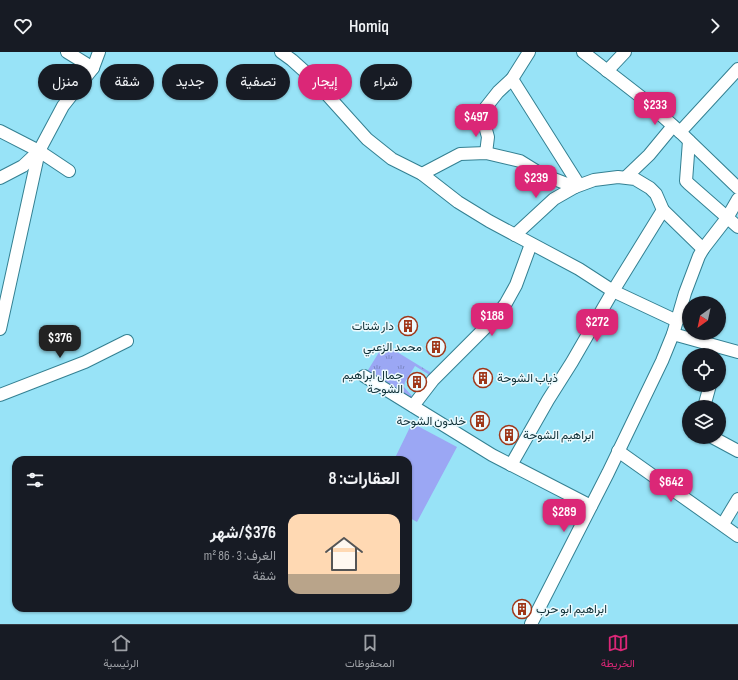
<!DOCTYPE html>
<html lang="ar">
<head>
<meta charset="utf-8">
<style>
	:root { --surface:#171b24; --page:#20242c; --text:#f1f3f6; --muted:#9ea1a6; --line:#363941; --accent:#db2777 }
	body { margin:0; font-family:"Sofia Sans Condensed",Vazirmatn,sans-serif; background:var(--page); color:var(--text); direction:rtl; height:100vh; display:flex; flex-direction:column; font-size:15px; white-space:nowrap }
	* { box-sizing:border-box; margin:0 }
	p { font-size:13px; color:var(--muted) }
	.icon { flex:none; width:22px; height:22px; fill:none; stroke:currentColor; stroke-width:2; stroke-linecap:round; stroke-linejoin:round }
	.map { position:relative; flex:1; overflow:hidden; direction:ltr }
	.panel { position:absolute; left:12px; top:404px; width:400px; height:156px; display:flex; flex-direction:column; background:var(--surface); border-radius:12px; box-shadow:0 1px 3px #0004; direction:rtl }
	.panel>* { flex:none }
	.top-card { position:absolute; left:12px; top:12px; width:400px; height:36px; direction:rtl; display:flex; gap:8px }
	.needle { width:26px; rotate:213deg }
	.buttons { position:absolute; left:682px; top:244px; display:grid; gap:8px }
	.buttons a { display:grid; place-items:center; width:44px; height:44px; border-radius:50%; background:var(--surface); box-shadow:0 1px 3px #0004; font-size:20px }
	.price { position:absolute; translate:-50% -34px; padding:0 9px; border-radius:8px; background:var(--accent); color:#fff; font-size:13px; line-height:26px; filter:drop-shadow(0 1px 2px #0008) }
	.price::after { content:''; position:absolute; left:50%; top:24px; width:12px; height:9px; margin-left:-6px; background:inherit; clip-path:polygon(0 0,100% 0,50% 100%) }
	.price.active { background:#222; color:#fff }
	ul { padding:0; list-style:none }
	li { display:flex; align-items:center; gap:12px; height:100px; padding:0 12px }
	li+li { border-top:1px solid var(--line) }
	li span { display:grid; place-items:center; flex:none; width:112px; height:80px; border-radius:12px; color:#555 }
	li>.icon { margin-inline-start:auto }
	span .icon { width:48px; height:48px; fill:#fffc; stroke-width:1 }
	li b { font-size:17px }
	h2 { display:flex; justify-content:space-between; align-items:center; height:48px; padding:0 12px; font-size:17px }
	.chip { padding:0 14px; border-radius:18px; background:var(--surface); box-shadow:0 1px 3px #0004; font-size:14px; line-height:36px }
	.chip.active { background:var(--accent); color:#fff }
	header { display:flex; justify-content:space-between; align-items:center; height:52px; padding:0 12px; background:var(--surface); font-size:18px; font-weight:600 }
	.tab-bar { display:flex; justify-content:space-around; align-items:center; height:56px; border-top:1px solid var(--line); background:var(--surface); font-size:11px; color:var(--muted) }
	.tab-bar a { display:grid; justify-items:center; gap:2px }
	.tab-bar .active { color:var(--accent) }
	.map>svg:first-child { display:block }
	.grass { fill:url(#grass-tufts) }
	.garden { fill:#9ba7f4 }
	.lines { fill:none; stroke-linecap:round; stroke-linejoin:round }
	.minor-casing { stroke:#348092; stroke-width:14 }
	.minor { stroke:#fff; stroke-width:12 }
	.labels { text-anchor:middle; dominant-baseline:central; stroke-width:3; stroke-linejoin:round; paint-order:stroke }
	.poi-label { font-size:12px; fill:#0c2d34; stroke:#ecfafe; text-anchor:end }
</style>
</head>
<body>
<header><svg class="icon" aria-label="forward" viewBox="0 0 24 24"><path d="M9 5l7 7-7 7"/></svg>Homiq<svg class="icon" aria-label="heart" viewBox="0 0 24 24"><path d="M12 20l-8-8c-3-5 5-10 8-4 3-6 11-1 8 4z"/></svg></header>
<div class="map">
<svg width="738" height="572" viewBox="0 0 738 572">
	<defs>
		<pattern id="grass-tufts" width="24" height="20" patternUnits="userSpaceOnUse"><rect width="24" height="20" fill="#9ba7f4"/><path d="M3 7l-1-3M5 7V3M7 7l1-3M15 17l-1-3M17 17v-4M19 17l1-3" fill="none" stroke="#7d88c6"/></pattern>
	</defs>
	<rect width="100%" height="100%" fill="#98e3f7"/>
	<polygon class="grass" points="384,292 433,322 428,331 428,322 415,314 405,330 404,335 412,344 409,349 365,323"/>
	<polygon class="garden" points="412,371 457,395 417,470 408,465 408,408 394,408"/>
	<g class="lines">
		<g class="minor-casing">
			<g id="minor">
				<polyline points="67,0 93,16"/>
				<polyline points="281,0 292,8 312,26 367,87 392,107 422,122 458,150 489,169 579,217 613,239 677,269"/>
				<polyline points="583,0 641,45 680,80 738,136"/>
				<polyline points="607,19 625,0"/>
				<polyline points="512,27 579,133"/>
				<polyline points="0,79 39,99 69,119"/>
				<polyline points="680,80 738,17"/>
				<polyline points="689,89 686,129 689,132 738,175"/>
				<polyline points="486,101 488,85 483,67 483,59 498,40 512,27 529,0"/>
				<polyline points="422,122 460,102 486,101 520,109 541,122 575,135 594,128 618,125 635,127 650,136 656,142 663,158 703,197"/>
				<polyline points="626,125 649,103 673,74"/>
				<polyline points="0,126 23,114 39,99 63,54 93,16 99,0"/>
				<polyline points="515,183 554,147 575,135"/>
				<polyline points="0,277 39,99"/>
				<polyline points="673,282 738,300"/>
				<polyline points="364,324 492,403 591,454"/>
				<polyline points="0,343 85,310 127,289"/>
				<polyline points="413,354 433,328 494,267 506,251 516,233 531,192"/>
				<polyline points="704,355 710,333"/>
				<polyline points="712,385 738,399"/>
				<polyline points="618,399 738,484"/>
				<polyline points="511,413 548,348 572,310 613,239 663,158"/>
				<polyline points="723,472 738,447"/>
				<polyline points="531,572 608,421 662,309 673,282 685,241 699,204 703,197 727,166 738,147"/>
			</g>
		</g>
		<use href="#minor" class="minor"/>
	</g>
	<defs>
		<g id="building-ring" transform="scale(1)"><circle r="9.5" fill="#ecfafe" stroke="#9f3719" stroke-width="1.5"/><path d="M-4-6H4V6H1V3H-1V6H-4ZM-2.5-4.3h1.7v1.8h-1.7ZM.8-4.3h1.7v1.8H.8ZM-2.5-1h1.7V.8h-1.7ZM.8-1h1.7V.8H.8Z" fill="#9f3719"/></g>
	</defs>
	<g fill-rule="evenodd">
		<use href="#building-ring" x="408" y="274"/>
		<use href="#building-ring" x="436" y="295"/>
		<use href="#building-ring" x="483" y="326"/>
		<use href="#building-ring" x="417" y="330"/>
		<use href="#building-ring" x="480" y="369"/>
		<use href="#building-ring" x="509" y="383"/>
		<use href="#building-ring" x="522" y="557"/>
	</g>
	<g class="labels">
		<g class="poi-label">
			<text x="394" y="274">دار شتات</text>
			<text x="422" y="295">محمد الزعبي</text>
			<text x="403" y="323">جمال ابراهيم<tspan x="403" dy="14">الشوحة</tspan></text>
			<text x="497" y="326" text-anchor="start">ذياب الشوحة</text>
			<text x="466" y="369">خلدون الشوحة</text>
			<text x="523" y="383" text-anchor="start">ابراهيم الشوحة</text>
			<text x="536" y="557" text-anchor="start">ابراهيم ابو حرب</text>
		</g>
	</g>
</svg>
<div class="buttons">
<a><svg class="needle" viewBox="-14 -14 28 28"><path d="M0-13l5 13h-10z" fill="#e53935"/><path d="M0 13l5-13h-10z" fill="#9ea1a6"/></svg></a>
<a><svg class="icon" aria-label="locate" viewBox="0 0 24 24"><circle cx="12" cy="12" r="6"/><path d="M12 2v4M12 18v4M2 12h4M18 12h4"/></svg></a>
<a><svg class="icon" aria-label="layers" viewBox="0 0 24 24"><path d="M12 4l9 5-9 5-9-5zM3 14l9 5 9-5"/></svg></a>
</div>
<b class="price" style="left:655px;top:74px">$233</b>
<b class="price" style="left:476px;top:86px">$497</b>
<b class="price" style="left:536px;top:147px">$239</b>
<b class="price" style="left:492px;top:285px">$188</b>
<b class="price" style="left:597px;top:291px">$272</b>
<b class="price active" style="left:60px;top:307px">$376</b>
<b class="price" style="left:671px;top:451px">$642</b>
<b class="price" style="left:564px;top:481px">$289</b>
<div class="top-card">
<a class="chip">شراء</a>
<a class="chip active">إيجار</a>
<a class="chip">تصفية</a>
<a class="chip">جديد</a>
<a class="chip">شقة</a>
<a class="chip">منزل</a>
</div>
<section class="panel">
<h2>العقارات: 8<svg class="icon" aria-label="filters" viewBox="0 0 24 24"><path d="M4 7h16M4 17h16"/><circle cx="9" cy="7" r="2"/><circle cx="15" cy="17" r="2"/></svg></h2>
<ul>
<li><span style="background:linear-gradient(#ffd9b3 75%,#b9a48a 0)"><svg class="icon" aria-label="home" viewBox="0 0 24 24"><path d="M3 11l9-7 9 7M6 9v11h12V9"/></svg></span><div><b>$376/شهر</b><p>الغرف: 3 · 86 m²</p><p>شقة</p></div></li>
</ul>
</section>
</div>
<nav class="tab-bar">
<a class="active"><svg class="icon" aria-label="map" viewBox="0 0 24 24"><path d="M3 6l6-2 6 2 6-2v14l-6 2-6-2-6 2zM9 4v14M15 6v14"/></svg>الخريطة</a>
<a><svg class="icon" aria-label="saved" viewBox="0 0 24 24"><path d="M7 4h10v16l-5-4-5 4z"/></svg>المحفوظات</a>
<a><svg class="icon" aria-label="home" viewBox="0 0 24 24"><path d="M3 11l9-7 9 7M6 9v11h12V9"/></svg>الرئيسية</a>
</nav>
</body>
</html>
